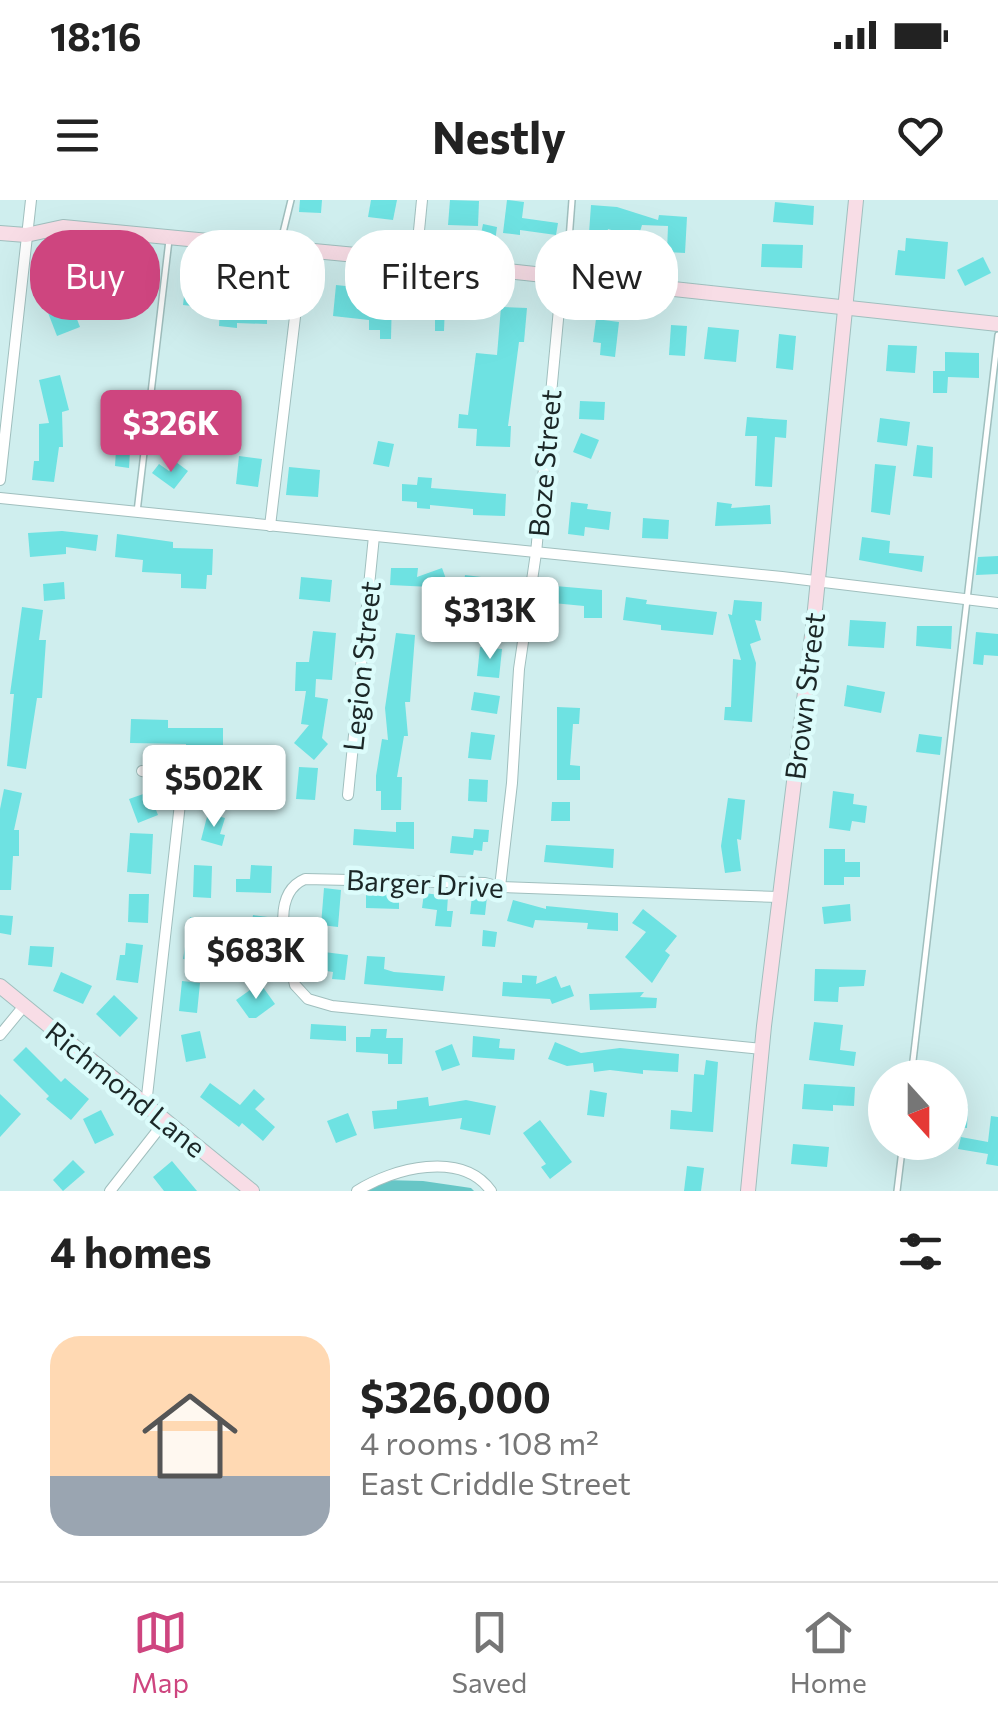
<!DOCTYPE html>
<html lang="en">
<head>
<meta charset="utf-8">
<style>
	:root { --surface:#fff; --page:#f2f2f2; --text:#222; --muted:#767676; --line:#e0e0e0; --accent:#ce457f }
	body { margin:0; font-family:Commissioner,sans-serif; background:var(--page); color:var(--text); height:100vh; display:flex; flex-direction:column; font-size:38px; white-space:nowrap }
	* { box-sizing:border-box; margin:0 }
	p { font-size:32px; color:var(--muted) }
	.icon { flex:none; width:55px; height:55px; fill:none; stroke:currentColor; stroke-width:2; stroke-linecap:round; stroke-linejoin:round }
	.map { position:relative; height:991px; overflow:hidden }
	.details { display:flex; flex-direction:column; background:var(--surface); flex:1 }
	.details>* { flex:none }
	.hud { position:absolute; left:30px; top:30px; width:940px; height:90px; display:flex; gap:20px }
	.needle { width:65px; rotate:159deg }
	.tools { position:absolute; left:868px; top:860px; display:grid; gap:20px }
	.tools a { display:grid; place-items:center; width:100px; height:100px; border-radius:50%; background:var(--surface); box-shadow:0 10px 40px #0002; font-size:50px }
	.price { position:absolute; translate:-50% -85px; padding:0 22px; border-radius:10px; background:#fff; color:#222; font-size:32px; line-height:65px; filter:drop-shadow(0 2px 5px #0008) }
	.price::after { content:''; position:absolute; left:50%; top:60px; width:30px; height:22px; margin-left:-15px; background:inherit; clip-path:polygon(0 0,100% 0,50% 100%) }
	.price.current { background:var(--accent); color:#fff }
	ul { padding:0; list-style:none }
	li { display:flex; align-items:center; gap:30px; height:250px; padding:0 50px }
	li span { display:grid; place-items:center; flex:none; width:280px; height:200px; border-radius:30px; color:#555 }
	li>.icon { margin-inline-start:auto }
	span .icon { width:120px; height:120px; fill:#fffc; stroke-width:1 }
	li b { font-size:42px }
	h2 { display:flex; justify-content:space-between; align-items:center; height:120px; padding:0 50px; font-size:42px }
	.chip { padding:0 35px; border-radius:40px; background:var(--surface); box-shadow:0 10px 40px #0002; font-size:35px; line-height:90px }
	.chip.current { background:var(--accent); color:#fff }
	.status { display:flex; justify-content:space-between; align-items:center; height:70px; padding:0 50px; background:var(--surface); direction:ltr }
	.status svg { height:28px; fill:currentColor }
	header { display:flex; justify-content:space-between; align-items:center; height:130px; padding:0 50px; background:var(--surface); font-size:45px; font-weight:700 }
	.tabs { display:flex; justify-content:space-around; align-items:center; height:140px; border-top:2px solid var(--line); background:var(--surface); font-size:28px; color:var(--muted) }
	.tabs a { display:grid; justify-items:center; gap:5px }
	.tabs .current { color:var(--accent) }
	.map>svg:first-child { display:block }
	.green { fill:#67c6c6 }
	.building { fill:#6ee2e2 }
	.lines { fill:none; stroke-linecap:round; stroke-linejoin:round }
	.lane-casing { stroke:#a0bfbe; stroke-width:8 }
	.street-casing { stroke:#a0bfbe; stroke-width:12 }
	.secondary-casing { stroke:#a0bfbe; stroke-width:16 }
	.lane { stroke:#fff; stroke-width:5 }
	.street { stroke:#fff; stroke-width:10 }
	.secondary { stroke:#f8dde6; stroke-width:14 }
	.labels { text-anchor:middle; dominant-baseline:central; stroke-width:9; stroke-linejoin:round; paint-order:stroke }
	.street-label { font-size:28px; fill:#1b2727; stroke:#dcfcfb }
</style>
</head>
<body>
<div class="status"><b>18:16</b><svg viewBox="0 0 49 12"><path d="M0 12V9h3v3zM5 12V6h3v6zM10 12V3h3v9zM15 12V0h3v12zM26 1h20v11H26zM47 4h2v5h-2z"/></svg></div>
<header><svg class="icon" aria-label="menu" viewBox="0 0 24 24"><path d="M4 6h16M4 12h16M4 18h16"/></svg>Nestly<svg class="icon" aria-label="heart" viewBox="0 0 24 24"><path d="M12 20l-8-8c-3-5 5-10 8-4 3-6 11-1 8 4z"/></svg></header>
<div class="map">
<svg width="998" height="991" viewBox="0 0 998 991">
	<rect width="100%" height="100%" fill="#cfeeee"/>
	<polygon class="green" points="383,980 423,981 471,988 474,991 363,991"/>
	<g class="building">
		<polygon points="300,0 322,0 321,13 299,12"/>
		<polygon points="371,0 397,0 393,20 368,17"/>
		<polygon points="450,0 479,1 478,26 448,25"/>
		<polygon points="507,0 524,2 522,18 558,23 556,35 520,30 520,35 503,33"/>
		<polygon points="775,2 814,6 813,25 773,22"/>
		<polygon points="591,5 617,7 658,20 659,15 687,17 685,53 667,52 668,26 642,25 638,38 608,29 607,34 589,33"/>
		<polygon points="483,24 497,27 495,42 480,39"/>
		<polygon points="906,38 948,42 945,79 895,75 898,50 905,51"/>
		<polygon points="762,44 803,45 802,68 761,67"/>
		<polygon points="983,57 991,73 965,86 957,70"/>
		<polygon points="118,69 138,69 137,106 117,105"/>
		<polygon points="186,79 285,87 283,109 267,108 267,124 237,123 237,128 219,126 220,109 183,105"/>
		<polygon points="336,85 355,87 354,96 392,96 391,139 380,139 380,130 369,130 369,120 333,116"/>
		<polygon points="68,96 80,127 57,136 45,105"/>
		<polygon points="428,104 445,104 444,131 435,131 435,120 427,120"/>
		<polygon points="501,107 527,108 524,142 519,142 508,226 511,226 510,247 476,246 477,229 458,228 459,214 468,215 476,153 497,155"/>
		<polygon points="596,119 619,122 615,157 600,155 601,143 593,142"/>
		<polygon points="671,125 687,126 685,156 669,155"/>
		<polygon points="708,127 739,130 736,162 704,159"/>
		<polygon points="779,134 796,136 793,170 776,168"/>
		<polygon points="888,145 917,146 915,173 886,171"/>
		<polygon points="945,152 979,153 979,178 948,177 947,193 933,193 933,171 945,171"/>
		<polygon points="60,175 69,210 62,212 63,247 59,247 54,282 32,280 34,261 39,261 39,224 49,223 39,180"/>
		<polygon points="580,201 605,202 604,220 579,219"/>
		<polygon points="747,217 787,220 786,238 775,237 772,287 755,286 757,236 745,236"/>
		<polygon points="880,218 910,222 907,246 877,242"/>
		<polygon points="581,233 599,240 591,259 573,252"/>
		<polygon points="378,241 394,244 389,267 373,264"/>
		<polygon points="917,245 933,247 932,278 913,276"/>
		<polygon points="116,250 130,251 129,268 115,266"/>
		<polygon points="239,256 262,259 258,287 236,284"/>
		<polygon points="176,262 188,271 174,289 152,273 159,264 169,271"/>
		<polygon points="875,264 896,266 890,315 871,312"/>
		<polygon points="289,267 320,270 318,297 286,295"/>
		<polygon points="418,277 432,278 431,288 506,294 505,316 473,315 473,309 430,305 430,309 417,308 417,302 402,301 402,284 417,285"/>
		<polygon points="571,302 588,304 587,309 611,312 609,330 585,327 584,336 568,334"/>
		<polygon points="717,302 732,304 731,308 770,305 771,324 715,326"/>
		<polygon points="643,318 669,320 668,339 642,338"/>
		<polygon points="62,331 98,335 96,351 66,347 66,354 30,357 28,333"/>
		<polygon points="117,334 173,342 173,348 213,349 212,375 207,375 206,389 181,388 181,374 142,372 143,360 115,357"/>
		<polygon points="862,337 890,341 889,353 924,356 922,372 859,360"/>
		<polygon points="998,356 998,374 976,375 978,357"/>
		<polygon points="391,368 418,368 417,377 442,368 449,387 433,393 431,387 390,385"/>
		<polygon points="465,375 514,381 510,418 492,416 494,401 462,396"/>
		<polygon points="301,377 332,380 330,402 299,399"/>
		<polygon points="64,382 65,399 44,401 43,384"/>
		<polygon points="555,386 602,390 602,418 584,418 584,406 553,403"/>
		<polygon points="626,397 647,400 646,404 717,412 713,435 661,430 661,425 623,420"/>
		<polygon points="734,400 762,402 761,421 755,420 761,440 750,444 756,463 752,522 724,520 725,507 731,507 733,459 741,460 728,414 732,415"/>
		<polygon points="22,407 43,410 39,440 46,440 42,498 37,498 26,569 7,566 14,494 10,494"/>
		<polygon points="850,420 886,422 884,448 848,446"/>
		<polygon points="917,426 952,426 951,449 916,446"/>
		<polygon points="313,431 336,433 332,480 316,479 315,497 328,499 322,538 328,544 314,560 294,543 309,525 301,524 306,491 295,491 296,462 309,462"/>
		<polygon points="976,432 998,434 998,456 984,455 983,465 973,464"/>
		<polygon points="396,433 415,435 410,502 405,502 408,536 404,536 397,577 402,577 401,610 381,610 381,591 376,591 376,576 382,539 388,540 385,508"/>
		<polygon points="480,447 502,449 499,478 477,476"/>
		<polygon points="847,485 885,492 881,513 844,506"/>
		<polygon points="474,492 500,496 497,514 471,510"/>
		<polygon points="557,507 580,508 579,524 573,524 570,565 580,566 580,580 557,580"/>
		<polygon points="131,519 168,520 168,528 223,528 223,549 186,550 186,544 130,543"/>
		<polygon points="471,532 495,535 491,560 468,558"/>
		<polygon points="919,534 942,537 940,555 916,552"/>
		<polygon points="236,564 260,564 259,588 236,588"/>
		<polygon points="299,567 318,568 315,600 296,599"/>
		<polygon points="469,579 488,580 487,602 468,601"/>
		<polygon points="4,589 22,593 14,630 19,630 19,656 13,656 11,690 0,690 0,609"/>
		<polygon points="833,591 854,594 853,604 867,606 865,623 852,621 850,631 829,628"/>
		<polygon points="149,592 158,615 138,623 129,599"/>
		<polygon points="728,598 745,600 741,640 737,639 741,671 725,673 721,646"/>
		<polygon points="552,602 570,602 570,621 551,621"/>
		<polygon points="208,613 225,618 220,634 225,635 222,646 201,640"/>
		<polygon points="396,622 414,622 414,649 353,645 354,629 396,632"/>
		<polygon points="474,629 489,630 488,642 483,642 482,651 474,650 473,655 450,653 452,636 473,638"/>
		<polygon points="130,633 153,634 151,674 127,672"/>
		<polygon points="546,645 614,649 613,668 544,662"/>
		<polygon points="824,649 845,649 845,662 860,662 860,677 844,677 844,685 824,685"/>
		<polygon points="194,665 212,666 211,698 193,697"/>
		<polygon points="251,665 272,666 271,693 236,692 236,679 250,679"/>
		<polygon points="324,688 341,690 338,727 321,725"/>
		<polygon points="366,689 399,690 399,709 366,708"/>
		<polygon points="424,693 448,696 447,711 453,711 451,727 435,726 437,710 422,708"/>
		<polygon points="129,694 149,694 148,723 128,722"/>
		<polygon points="472,696 487,697 485,715 470,714"/>
		<polygon points="513,700 546,709 546,706 618,713 618,731 587,729 588,723 535,720 533,728 507,721"/>
		<polygon points="850,704 851,721 824,724 822,707"/>
		<polygon points="643,709 677,736 665,751 670,755 652,783 625,757 646,732 632,723"/>
		<polygon points="0,715 13,716 11,735 0,733"/>
		<polygon points="253,715 268,717 264,741 249,739"/>
		<polygon points="190,717 210,720 204,762 183,759"/>
		<polygon points="483,730 497,732 495,747 482,746"/>
		<polygon points="126,743 143,745 138,783 116,780 120,755 125,755"/>
		<polygon points="30,746 54,747 52,767 28,765"/>
		<polygon points="316,751 348,755 345,780 332,779 333,772 314,769"/>
		<polygon points="367,756 385,757 384,769 394,772 445,776 443,791 364,784"/>
		<polygon points="815,769 866,770 864,786 839,787 838,802 814,801"/>
		<polygon points="61,772 92,786 83,804 53,791"/>
		<polygon points="522,775 537,776 536,784 556,776 561,788 570,785 574,796 552,804 550,799 502,796 503,782 522,783"/>
		<polygon points="182,781 200,783 197,813 179,811"/>
		<polygon points="260,783 275,804 256,818 249,818 236,800"/>
		<polygon points="644,792 640,797 657,798 656,808 590,810 589,794"/>
		<polygon points="114,795 138,818 120,837 96,814"/>
		<polygon points="814,822 843,825 840,850 856,852 854,866 809,860"/>
		<polygon points="311,824 346,826 346,841 310,839"/>
		<polygon points="371,829 387,829 386,838 403,838 402,864 388,864 388,854 356,852 356,837 370,837"/>
		<polygon points="200,831 206,858 186,862 181,835"/>
		<polygon points="473,836 500,839 499,848 515,849 514,860 472,857"/>
		<polygon points="555,842 581,853 620,848 679,854 678,872 643,870 643,874 610,870 594,872 593,863 567,866 548,859"/>
		<polygon points="452,844 460,865 442,871 435,851"/>
		<polygon points="26,847 61,882 65,878 89,899 71,920 46,899 49,896 13,860"/>
		<polygon points="706,860 718,862 713,932 670,929 671,910 692,912 694,874 704,875"/>
		<polygon points="210,883 240,905 254,889 265,899 255,909 275,927 263,941 242,923 239,927 200,897"/>
		<polygon points="804,884 855,887 854,906 833,905 833,911 802,909"/>
		<polygon points="590,890 607,893 604,917 587,915"/>
		<polygon points="0,894 21,914 0,937"/>
		<polygon points="428,897 429,906 466,900 496,906 490,935 460,929 462,918 374,929 372,911 397,909 397,901"/>
		<polygon points="958,905 968,906 967,928 956,927"/>
		<polygon points="101,910 114,935 95,944 83,919"/>
		<polygon points="348,913 357,935 336,943 327,921"/>
		<polygon points="991,916 998,917 998,966 986,964 988,954 958,949 961,937 988,942"/>
		<polygon points="540,920 572,962 550,979 541,967 546,964 523,933"/>
		<polygon points="793,944 829,947 827,967 791,964"/>
		<polygon points="73,960 85,972 63,991 53,980"/>
		<polygon points="172,961 197,991 164,991 153,977"/>
		<polygon points="687,966 704,968 701,991 684,991"/>
	</g>
	<g class="lines">
		<g class="lane-casing">
			<g id="lane">
				<polyline points="280,45 291,0"/>
				<polyline points="562,76 569,40 572,0"/>
				<polyline points="137,312 169,40"/>
				<polyline points="911,878 998,135"/>
				<polyline points="897,991 903,942"/>
			</g>
		</g>
		<g class="street-casing">
			<g id="street">
				<polyline points="416,61 422,0"/>
				<polyline points="0,280 31,0"/>
				<polyline points="0,298 782,377 998,403"/>
				<polyline points="270,326 303,50"/>
				<polyline points="142,571 219,584"/>
				<polyline points="348,595 374,336"/>
				<polyline points="500,687 512,583 519,469 536,353 562,77"/>
				<polyline points="0,835 24,806"/>
				<path d="M762,849L332,806L308,799L295,785C289,755 267,695 305,679L485,683L500,687L779,697"/>
				<polyline points="146,905 183,577"/>
				<polyline points="110,991 165,921"/>
				<path d="M357,991C393,968 462,950 491,991"/>
			</g>
		</g>
		<g class="secondary-casing">
			<g id="secondary">
				<polyline points="0,33 26,35 63,27 377,57 998,124"/>
				<polyline points="0,786 252,991"/>
				<polyline points="748,991 764,826 814,419 856,0"/>
			</g>
		</g>
		<use href="#lane" class="lane"/>
		<use href="#street" class="street"/>
		<use href="#secondary" class="secondary"/>
	</g>
	<g class="labels">
		<g class="street-label">
			<text transform="translate(544 263) rotate(-85)">Boze Street</text>
			<text transform="translate(361 466) rotate(-84)">Legion Street</text>
			<text transform="translate(804 496) rotate(-83)">Brown Street</text>
			<text transform="translate(425 683) rotate(3)">Barger Drive</text>
			<text transform="translate(126 889) rotate(39)">Richmond Lane</text>
		</g>
	</g>
</svg>
<div class="tools">
<a><svg class="needle" viewBox="-14 -14 28 28"><path d="M0-13l5 13h-10z" fill="#e53935"/><path d="M0 13l5-13h-10z" fill="#767676"/></svg></a>
</div>
<b class="price current" style="left:171px;top:275px">$326K</b>
<b class="price" style="left:490px;top:462px">$313K</b>
<b class="price" style="left:214px;top:630px">$502K</b>
<b class="price" style="left:256px;top:802px">$683K</b>
<div class="hud">
<a class="chip current">Buy</a>
<a class="chip">Rent</a>
<a class="chip">Filters</a>
<a class="chip">New</a>
</div>
</div>
<section class="details">
<h2>4 homes<svg class="icon" aria-label="filters" viewBox="0 0 24 24"><path d="M4 7h16M4 17h16"/><circle cx="9" cy="7" r="2"/><circle cx="15" cy="17" r="2"/></svg></h2>
<ul>
<li><span style="background:linear-gradient(#ffd9b3 70%,#9aa5b1 0)"><svg class="icon" aria-label="home" viewBox="0 0 24 24"><path d="M3 11l9-7 9 7M6 9v11h12V9"/></svg></span><div><b>$326,000</b><p>4 rooms · 108 m²</p><p>East Criddle Street</p></div></li>
</ul>
</section>
<nav class="tabs">
<a class="current"><svg class="icon" aria-label="map" viewBox="0 0 24 24"><path d="M3 6l6-2 6 2 6-2v14l-6 2-6-2-6 2zM9 4v14M15 6v14"/></svg>Map</a>
<a><svg class="icon" aria-label="saved" viewBox="0 0 24 24"><path d="M7 4h10v16l-5-4-5 4z"/></svg>Saved</a>
<a><svg class="icon" aria-label="home" viewBox="0 0 24 24"><path d="M3 11l9-7 9 7M6 9v11h12V9"/></svg>Home</a>
</nav>
</body>
</html>
